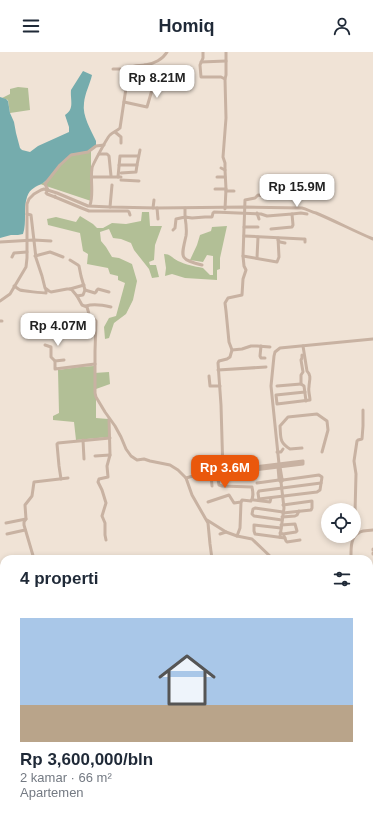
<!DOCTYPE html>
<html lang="id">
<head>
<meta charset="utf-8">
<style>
	:root { --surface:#fff; --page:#f2f2f3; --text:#1f2937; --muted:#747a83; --line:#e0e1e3; --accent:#ea580c }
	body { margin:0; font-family:Arial,sans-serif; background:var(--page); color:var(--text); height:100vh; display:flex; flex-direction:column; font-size:15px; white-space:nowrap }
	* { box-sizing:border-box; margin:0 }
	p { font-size:13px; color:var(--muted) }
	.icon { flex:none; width:22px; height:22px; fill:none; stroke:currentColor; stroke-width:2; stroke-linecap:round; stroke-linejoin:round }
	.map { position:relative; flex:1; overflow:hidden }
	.side { position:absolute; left:0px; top:503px; width:373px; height:268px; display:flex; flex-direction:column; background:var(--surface); border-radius:12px 12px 0 0; box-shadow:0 2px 6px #0003 }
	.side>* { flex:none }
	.controls { position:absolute; left:321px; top:451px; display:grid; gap:8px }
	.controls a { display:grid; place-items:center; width:40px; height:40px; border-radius:50%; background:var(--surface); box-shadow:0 2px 6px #0003; font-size:20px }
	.price { position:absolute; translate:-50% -34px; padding:0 9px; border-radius:8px; background:#fff; color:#222; font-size:13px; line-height:26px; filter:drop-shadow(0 1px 2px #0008) }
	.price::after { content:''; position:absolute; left:50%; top:24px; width:12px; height:9px; margin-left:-6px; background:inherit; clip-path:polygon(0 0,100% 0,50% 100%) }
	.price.on { background:var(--accent); color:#fff }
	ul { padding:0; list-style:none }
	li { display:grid; align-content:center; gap:8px; height:212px; padding:0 20px }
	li+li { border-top:1px solid var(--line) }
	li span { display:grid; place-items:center; height:124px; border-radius:0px; color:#555 }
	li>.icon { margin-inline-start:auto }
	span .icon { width:72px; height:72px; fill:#fffc; stroke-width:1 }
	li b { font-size:17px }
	h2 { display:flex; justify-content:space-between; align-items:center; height:48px; padding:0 20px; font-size:17px }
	header { display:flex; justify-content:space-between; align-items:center; height:52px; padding:0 20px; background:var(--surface); font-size:18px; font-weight:700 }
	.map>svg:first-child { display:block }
	.green { fill:#b2bf96 }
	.water { fill:#75acad }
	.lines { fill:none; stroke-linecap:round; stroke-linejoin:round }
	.minor { stroke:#c8b2a2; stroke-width:3 }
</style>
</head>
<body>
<header><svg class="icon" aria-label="menu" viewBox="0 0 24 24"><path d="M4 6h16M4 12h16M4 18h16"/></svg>Homiq<svg class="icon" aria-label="person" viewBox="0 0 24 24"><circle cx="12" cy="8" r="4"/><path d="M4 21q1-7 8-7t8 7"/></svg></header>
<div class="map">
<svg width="373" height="771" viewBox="0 0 373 771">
	<rect width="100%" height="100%" fill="#f0e3d6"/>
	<g class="green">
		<polygon points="18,35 28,36 30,58 10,61 8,48 2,46 10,42 10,37"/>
		<polygon points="91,98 91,149 40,132 45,130 49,126 71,102 88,100"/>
		<polygon points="142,160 149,160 150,174 162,174 155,193 154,208 149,210 150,213 156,213 159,225 152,226 149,217 134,198 131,191 121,187 113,186 109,177 100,180 101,189 106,195 112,205 119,206 132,212 137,229 133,248 126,262 114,271 109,286 105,287 104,275 109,266 116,264 125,231 118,228 118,224 110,222 108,216 87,212 88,202 83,199 80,181 48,173 47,167 56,165 76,170 80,164 93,172 97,176 103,176 112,171 126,172 141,169"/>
		<path d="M227,174L220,206V217L217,218V228L185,226L172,222L165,224L166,216L164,202C171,202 172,206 178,209C186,213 194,214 203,216L210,223H213V204L207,203L203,210L190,208L197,193L200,183L211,179L212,175Z"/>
		<polygon points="94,314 94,321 109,320 110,332 96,337 96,366 108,367 109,385 76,388 74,370 53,368 53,364 59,361 58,318 79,315"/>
	</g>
	<path class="water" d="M83,19L92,23C90,32 85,41 84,51C82,64 91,78 96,89V93L88,100L71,102C63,110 52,125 43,131C36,135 30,136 27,145C23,157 27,170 23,182L18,183H11L0,186V45L6,47L8,49L10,61L14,70L16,81L20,96L22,98L30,100L38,94L69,80V75L65,63C75,57 70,48 71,38Z"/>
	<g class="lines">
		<g class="minor">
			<polyline points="203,0 203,6 200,13 201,25 221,25 225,27 226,66 223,105 225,111 225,118"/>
			<polyline points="201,10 226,9"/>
			<polyline points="113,17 122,17 129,18"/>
			<polyline points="225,27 226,23 226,0"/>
			<polyline points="141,33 145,13"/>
			<polyline points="124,50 147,55 152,38 150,36 139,32 128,27"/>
			<polyline points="115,80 121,85 121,91"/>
			<polyline points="99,102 107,102 109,104 111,124"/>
			<polyline points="119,113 137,113"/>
			<polyline points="121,121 136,120 137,113 140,98"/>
			<polyline points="92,125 121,125"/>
			<polyline points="118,125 120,104 138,104"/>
			<polyline points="217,125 225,125"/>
			<polyline points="121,128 139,129"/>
			<polyline points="215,137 226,137 225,118 221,116"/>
			<polyline points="226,139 234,139"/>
			<polyline points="55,144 55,145 79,155 89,159 128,159 129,160 130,163"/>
			<polyline points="264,144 258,143 255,146 245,148 243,204 277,210 279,205 278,186"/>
			<polyline points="55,145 47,142 46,141 48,138 45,132 60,113 71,103 88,100 96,94 104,93"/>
			<path d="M90,153C94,142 90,128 92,116C92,114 108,84 110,83C113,80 117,79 120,76L129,16C134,13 140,14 145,13C154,12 163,7 167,0"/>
			<polyline points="110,155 112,133"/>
			<polyline points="153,156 154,148"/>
			<polyline points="157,156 158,167"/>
			<polyline points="225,157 226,137"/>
			<polyline points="257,161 259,167"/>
			<polyline points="27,162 31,163 36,206 42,224 45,236 49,239 51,240 67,237 70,237 72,238 77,244 82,253 87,255 89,262 96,269 95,299 95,341 96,345 105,360 115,374 121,385 126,397 131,404 137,408 144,407 150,409 170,413 178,418 186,426 192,443 208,471 210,492 212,507"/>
			<polyline points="292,162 301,161 307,162"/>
			<polyline points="244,175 258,175"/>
			<polyline points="173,178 175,176 176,167 185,165 185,156"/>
			<polyline points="244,184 303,187 305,187 305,190"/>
			<polyline points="278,188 280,190 285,191"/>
			<polyline points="0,190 34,188 51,189"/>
			<polyline points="35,204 50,200 63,205"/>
			<polyline points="12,205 14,201 27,200"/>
			<polyline points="257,206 258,185"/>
			<polyline points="70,208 78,213 79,214 81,224 85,238 83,243 77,244"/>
			<path d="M202,213C179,207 181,206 186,184C187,178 186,171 185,165L192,166L205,165H212L213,161L214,160L261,162L267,164L292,162L293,173L292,175L271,177"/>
			<path d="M14,234C16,235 18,237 20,238C23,239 43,241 46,241V237"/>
			<polyline points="70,237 84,233"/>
			<polyline points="85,238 95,241 96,240 97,238 98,237 109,240"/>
			<path d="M0,249L10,242L26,215L27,206V152L29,147L34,142L41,138L44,137L57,141L88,154L110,155L157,156L245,155L302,156C307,157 311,160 316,161C335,169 354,179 373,187"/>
			<path d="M86,254C94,251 103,253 111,255"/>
			<polyline points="81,264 85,267 81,281"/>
			<polyline points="0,269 2,269"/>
			<polyline points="72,271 84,263 89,262"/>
			<polyline points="45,293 51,295 51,305 55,309"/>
			<polyline points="261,294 260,304 261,306 265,306"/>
			<path d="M303,294L307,319C312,324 309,329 309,335C308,339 310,344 310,348L277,352L276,343L305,340"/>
			<polyline points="232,298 242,297 251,294 257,294 270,295"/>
			<polyline points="302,303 302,306 301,308 303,320 301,323 301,332 304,334 306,349"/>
			<polyline points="64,308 55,309 55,317 95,312"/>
			<polyline points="218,318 266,315"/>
			<polyline points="209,324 210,334 220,334"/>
			<polyline points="277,334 301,332"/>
			<polyline points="83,388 84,407"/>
			<path d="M302,396L290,397C279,390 281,386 280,374L288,365L317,362L327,369L328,378L322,400"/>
			<polyline points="277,400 281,400 283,397"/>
			<polyline points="95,404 110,403"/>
			<polygon points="303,409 303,412 254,418 254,415"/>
			<polyline points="279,412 271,334 274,304 275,300 280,296 373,287"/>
			<polyline points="278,415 279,427"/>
			<polyline points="280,415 282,427"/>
			<path d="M223,421C228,426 241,426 247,424L246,417H245C238,416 230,415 223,420"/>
			<polyline points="211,422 212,434"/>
			<path d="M186,426C200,421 210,424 223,421L221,353L218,311L219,309L227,307L230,305L232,298L229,290L226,259L225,251L228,246L242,243L243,227L246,218L244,214L243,204"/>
			<polygon points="280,426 283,428 281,430 279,428"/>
			<polyline points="61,427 59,414 57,392 58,391 110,386"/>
			<polyline points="257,431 279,428"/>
			<polyline points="259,447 317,440 320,438 322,425 319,423 283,428"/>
			<polyline points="254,448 270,450 271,446"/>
			<polyline points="259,448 258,441 259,439 321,431"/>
			<path d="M208,450L229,443L234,451L241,450L242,448L251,449C254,445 253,440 252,435L222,434L219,433L217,422"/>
			<polyline points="283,461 311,458 312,456 312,449 283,453"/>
			<polyline points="282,465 295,464 297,463 299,459"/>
			<polyline points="207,468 226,480 237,484 252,487 273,507"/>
			<polyline points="282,468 254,464 252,462 253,457 255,456 283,460"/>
			<polyline points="6,471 26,467"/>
			<polyline points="281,476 254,473 254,479 255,482 285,486"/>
			<polyline points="280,481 283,482 296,480 297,479 295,472 281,473"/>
			<polyline points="358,481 355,461 356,422 354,409 357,389 358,388 362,387 363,374 363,358"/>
			<polyline points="7,482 25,478"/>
			<polyline points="220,482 226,480"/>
			<polyline points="237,484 240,476 241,450"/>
			<polyline points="284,484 286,489 287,490 300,488"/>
			<polyline points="280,485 284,456 281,430"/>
			<polyline points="106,488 105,483 105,471 102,464 106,451 102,438 98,430 99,427 108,425 107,414 110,403 109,367"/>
			<polyline points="373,497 373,498"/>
			<polyline points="373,502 373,501"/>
			<polyline points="34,507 24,473 24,470 26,467 25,453 32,444 34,430 68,426"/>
			<path d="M351,507C351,498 350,484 360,480C364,478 369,479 373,478"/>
			<polyline points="369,522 373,521"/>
			<polyline points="369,570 373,570"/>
			<polyline points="369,649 373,647"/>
			<polyline points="0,668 4,668"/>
			<polyline points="37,767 37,771"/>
			<polyline points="349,767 352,771"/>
			<polyline points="96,771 97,767"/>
			<polyline points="124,771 124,767"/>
		</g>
	</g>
</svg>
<div class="controls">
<a><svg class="icon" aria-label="locate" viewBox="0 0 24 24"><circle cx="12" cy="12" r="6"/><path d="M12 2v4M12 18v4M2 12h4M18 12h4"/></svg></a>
</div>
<b class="price" style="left:157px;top:47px">Rp 8.21M</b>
<b class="price" style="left:297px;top:156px">Rp 15.9M</b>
<b class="price" style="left:58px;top:295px">Rp 4.07M</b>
<b class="price on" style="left:225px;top:437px">Rp 3.6M</b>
<section class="side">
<h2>4 properti<svg class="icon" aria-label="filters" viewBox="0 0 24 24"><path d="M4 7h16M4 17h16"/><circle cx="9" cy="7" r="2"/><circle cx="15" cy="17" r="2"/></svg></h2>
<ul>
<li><span style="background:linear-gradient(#a9c7e8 70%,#b9a48a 0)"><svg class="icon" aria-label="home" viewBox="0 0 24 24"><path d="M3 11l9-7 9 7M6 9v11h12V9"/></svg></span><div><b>Rp 3,600,000/bln</b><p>2 kamar · 66 m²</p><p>Apartemen</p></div></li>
</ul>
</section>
</div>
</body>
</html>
